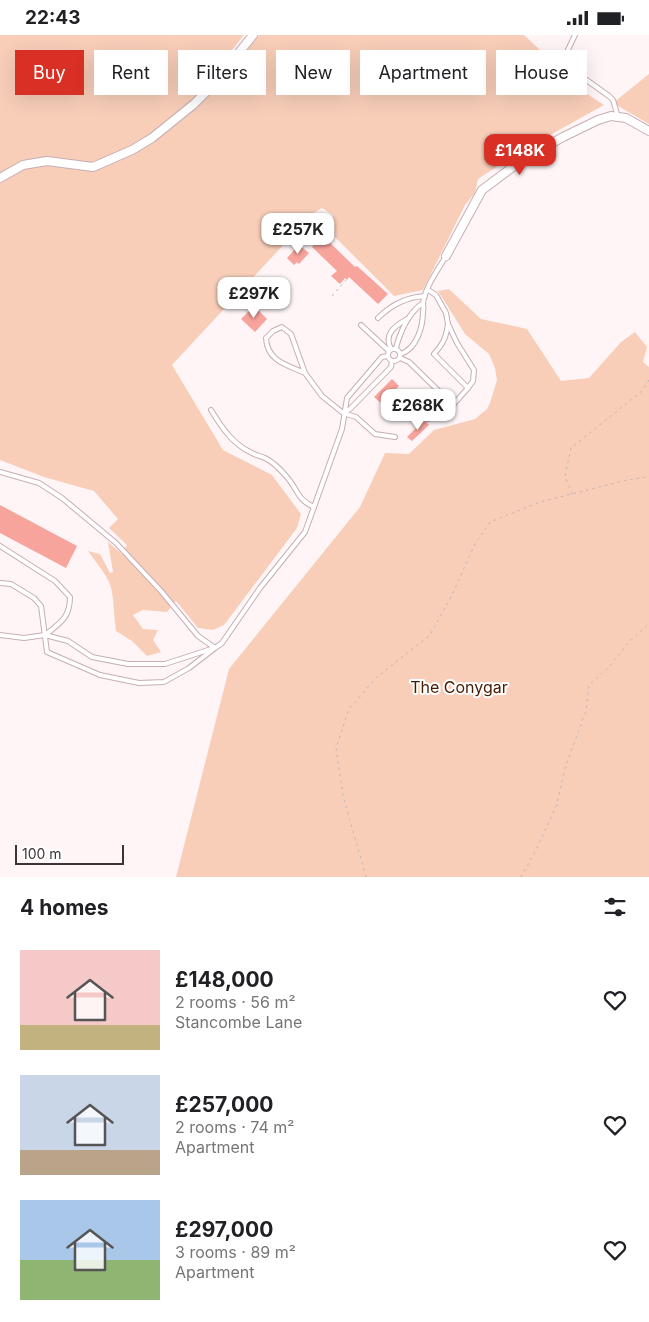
<!DOCTYPE html>
<html lang="en">
<head>
<meta charset="utf-8">
<style>
	:root { --surface:#fff; --page:#f6f6f6; --text:#202124; --muted:#757577; --accent:#d93025 }
	body { margin:0; font-family:Inter,sans-serif; background:var(--page); color:var(--text); height:100vh; display:flex; flex-direction:column; font-size:19px; white-space:nowrap }
	* { box-sizing:border-box; margin:0 }
	p { font-size:16px; color:var(--muted) }
	.icon { flex:none; width:28px; height:28px; fill:none; stroke:currentColor; stroke-width:2; stroke-linecap:round; stroke-linejoin:round }
	.map { position:relative; height:842px; overflow:hidden }
	.sheet { display:flex; flex-direction:column; background:var(--surface); flex:1 }
	.sheet>* { flex:none }
	.guide { position:absolute; left:15px; top:15px; width:620px; height:45px; display:flex; gap:10px }
	.scale { position:absolute; left:15px; bottom:12px; width:109px; box-sizing:border-box; padding-left:5px; border:2px solid #3d3335; border-top:0; font-size:14px; line-height:18px; white-space:nowrap; color:#3d3335; -webkit-text-stroke:4px #fff; paint-order:stroke }
	.price { position:absolute; translate:-50% -42px; padding:0 11px; border-radius:10px; background:#fff; color:#222; font-size:16px; line-height:32px; filter:drop-shadow(0 1px 2px #0008) }
	.price::after { content:''; position:absolute; left:50%; top:30px; width:15px; height:11px; margin-left:-8px; background:inherit; clip-path:polygon(0 0,100% 0,50% 100%) }
	.price.active { background:var(--accent); color:#fff }
	ul { padding:0; list-style:none }
	li { display:flex; align-items:center; gap:15px; height:125px; padding:0 20px }
	li span { display:grid; place-items:center; flex:none; width:140px; height:100px; border-radius:0px; color:#555 }
	li>.icon { margin-inline-start:auto }
	span .icon { width:60px; height:60px; fill:#fffc; stroke-width:1 }
	li b { font-size:21px }
	h2 { display:flex; justify-content:space-between; align-items:center; height:60px; padding:0 20px; font-size:21px }
	.chip { padding:0 18px; border-radius:0px; background:var(--surface); box-shadow:0 5px 20px #0002; font-size:18px; line-height:45px }
	.chip.active { background:var(--accent); color:#fff }
	.status { display:flex; justify-content:space-between; align-items:center; height:35px; padding:0 25px; background:var(--surface); direction:ltr }
	.status svg { height:14px; fill:currentColor }
	.map>svg:first-child { display:block }
	.green { fill:#f8ceb9 }
	.building { fill:#f7a49c }
	.lines { fill:none; stroke-linecap:round; stroke-linejoin:round }
	.lane-casing { stroke:#c6aeb3; stroke-width:6 }
	.street-casing { stroke:#c6aeb3; stroke-width:10 }
	.path { stroke:#c0b6b8; stroke-width:1; stroke-dasharray:2.5 4; stroke-linecap:butt }
	.lane { stroke:#fff; stroke-width:4 }
	.street { stroke:#fff; stroke-width:8 }
	.labels { text-anchor:middle; dominant-baseline:central; stroke-width:4; stroke-linejoin:round; paint-order:stroke }
	.park-label { font-size:16px; fill:#471a00; stroke:#fff }
</style>
</head>
<body>
<div class="status"><b>22:43</b><svg viewBox="0 0 49 12"><path d="M0 12V9h3v3zM5 12V6h3v6zM10 12V3h3v9zM15 12V0h3v12zM26 1h20v11H26zM47 4h2v5h-2z"/></svg></div>
<div class="map">
<svg width="649" height="842" viewBox="0 0 649 842">
	<rect width="100%" height="100%" fill="#fff5f7"/>
	<g class="green">
		<path d="M0,0H244L232,15L239,23L259,0H524L552,26L554,37L604,70L516,119L478,144L475,158L465,170L423,255L394,261L331,198L333,180L322,173L312,179L172,330L223,415L272,440L301,479L297,493L224,590L213,595L198,593L176,566L167,577L143,575L133,580L143,594L158,595L153,605L161,617L147,621L132,606L116,596C114,583 114,570 112,557C110,542 96,528 88,516L100,519L110,538L113,537L108,507L122,519L127,510L109,493L118,484L94,456L44,442L0,425Z"/>
		<polygon points="649,39 649,89 613,68"/>
		<polygon points="449,254 481,284 527,294 561,346 589,343 621,307 635,297 647,312 643,327 649,332 649,842 176,842 229,634 360,472 385,418 409,419 434,395 475,384 487,374 490,368 497,345 495,333 489,319 465,299 438,256"/>
	</g>
	<g class="building">
		<polygon points="321,202 324,205 325,203 355,232 357,231 388,259 378,269 349,242 347,245 345,243 340,249 331,241 337,236 312,212"/>
		<polygon points="299,210 309,218 299,229 297,227 294,230 287,223"/>
		<polygon points="254,271 267,284 255,297 241,284"/>
		<polygon points="392,344 399,351 382,369 374,362"/>
		<polygon points="424,385 429,390 412,406 407,402"/>
		<polygon points="0,470 77,511 66,533 0,498"/>
	</g>
	<g class="lines">
		<g class="lane-casing">
			<g id="lane">
				<polyline points="575,0 565,21 564,29 609,61 613,65 618,82"/>
				<polyline points="428,255 436,260 446,278 448,289 457,308 474,335 473,346 468,353"/>
				<path d="M378,283C391,270 406,262 425,261"/>
				<polyline points="361,290 389,316"/>
				<path d="M396,313C400,297 409,277 423,268"/>
				<circle cx="394" cy="320" r="6"/>
				<path d="M391,314C383,299 395,291 407,284"/>
				<path d="M401,319C417,313 423,292 423,276C424,273 423,270 423,268C425,252 438,235 446,221"/>
				<path d="M400,323L409,327L453,370L468,353L434,319C443,309 446,303 448,289"/>
				<path d="M305,338C287,330 267,326 266,303L273,296L282,292L291,299L305,338L322,361L343,378L356,382L375,399L395,402"/>
				<polyline points="417,374 428,384 448,365"/>
				<path d="M211,375C222,393 232,408 250,417C255,420 260,421 265,423C273,427 280,434 286,441C298,454 297,465 314,472"/>
				<polyline points="343,378 350,374 391,332 392,326"/>
				<polyline points="0,437 39,448 62,463 116,508 161,556 198,601 215,613 222,608 260,553 305,497 342,394 347,363 382,322 388,321"/>
				<path d="M0,511L55,546L70,562C70,583 60,588 45,600"/>
				<polyline points="0,548 11,549 34,563 41,571 47,617 100,640 139,648 164,647 189,633 215,613"/>
				<polyline points="0,600 24,603 45,600 68,606 92,622 128,629 165,629 211,614"/>
			</g>
		</g>
		<g class="street-casing">
			<g id="street">
				<polyline points="0,143 23,130 47,126 93,132 132,115 152,103 194,69 213,50 253,0"/>
				<polyline points="446,221 482,155 522,125 563,102 598,85 611,81 626,83 649,96"/>
			</g>
		</g>
		<g class="path">
			<polyline points="332,261 346,245"/>
			<polyline points="572,459 565,441 571,413 642,356 649,345"/>
			<polyline points="366,842 343,761 336,713 349,674 377,642 430,600 452,560 475,509 490,487 540,467 627,445 649,442"/>
			<polyline points="521,842 533,821 556,772 566,730 586,676 589,650 609,632 629,607 649,589"/>
		</g>
		<use href="#lane" class="lane"/>
		<use href="#street" class="street"/>
	</g>
	<g class="labels">
		<g class="park-label">
			<text x="459" y="652">The Conygar</text>
		</g>
	</g>
</svg>
<div class="scale">100 m</div>
<b class="price active" style="left:520px;top:141px">£148K</b>
<b class="price" style="left:298px;top:220px">£257K</b>
<b class="price" style="left:254px;top:284px">£297K</b>
<b class="price" style="left:418px;top:396px">£268K</b>
<div class="guide">
<a class="chip active">Buy</a>
<a class="chip">Rent</a>
<a class="chip">Filters</a>
<a class="chip">New</a>
<a class="chip">Apartment</a>
<a class="chip">House</a>
</div>
</div>
<section class="sheet">
<h2>4 homes<svg class="icon" aria-label="filters" viewBox="0 0 24 24"><path d="M4 7h16M4 17h16"/><circle cx="9" cy="7" r="2"/><circle cx="15" cy="17" r="2"/></svg></h2>
<ul>
<li><span style="background:linear-gradient(#f6c9c9 75%,#c2b280 0)"><svg class="icon" aria-label="home" viewBox="0 0 24 24"><path d="M3 11l9-7 9 7M6 9v11h12V9"/></svg></span><div><b>£148,000</b><p>2 rooms · 56 m²</p><p>Stancombe Lane</p></div><svg class="icon" aria-label="heart" viewBox="0 0 24 24"><path d="M12 20l-8-8c-3-5 5-10 8-4 3-6 11-1 8 4z"/></svg></li>
<li><span style="background:linear-gradient(#c9d6e8 75%,#b9a48a 0)"><svg class="icon" aria-label="home" viewBox="0 0 24 24"><path d="M3 11l9-7 9 7M6 9v11h12V9"/></svg></span><div><b>£257,000</b><p>2 rooms · 74 m²</p><p>Apartment</p></div><svg class="icon" aria-label="heart" viewBox="0 0 24 24"><path d="M12 20l-8-8c-3-5 5-10 8-4 3-6 11-1 8 4z"/></svg></li>
<li><span style="background:linear-gradient(#a9c7e8 60%,#8fb573 0)"><svg class="icon" aria-label="home" viewBox="0 0 24 24"><path d="M3 11l9-7 9 7M6 9v11h12V9"/></svg></span><div><b>£297,000</b><p>3 rooms · 89 m²</p><p>Apartment</p></div><svg class="icon" aria-label="heart" viewBox="0 0 24 24"><path d="M12 20l-8-8c-3-5 5-10 8-4 3-6 11-1 8 4z"/></svg></li>
</ul>
</section>
</body>
</html>
